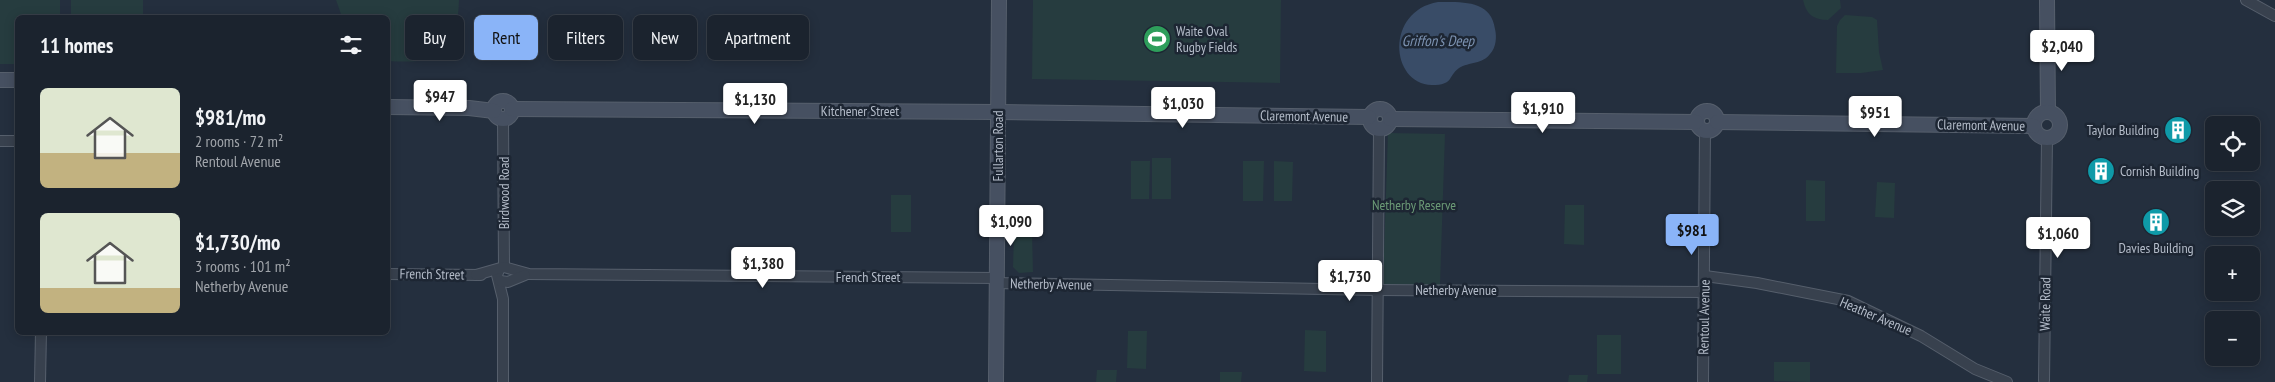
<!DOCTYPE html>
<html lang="en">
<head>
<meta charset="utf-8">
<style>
	:root { --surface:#1b232e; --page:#242b36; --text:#f1f3f6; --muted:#a0a4aa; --line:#39404a; --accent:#8ab4f8 }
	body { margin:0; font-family:"PT Sans Narrow",sans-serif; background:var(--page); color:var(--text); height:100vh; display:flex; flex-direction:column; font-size:19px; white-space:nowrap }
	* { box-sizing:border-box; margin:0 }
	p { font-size:16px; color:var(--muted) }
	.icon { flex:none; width:28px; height:28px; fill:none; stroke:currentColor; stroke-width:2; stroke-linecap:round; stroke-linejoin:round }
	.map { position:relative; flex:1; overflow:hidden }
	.side { position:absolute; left:15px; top:15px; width:375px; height:320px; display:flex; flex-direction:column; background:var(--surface); border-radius:8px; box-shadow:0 2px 12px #0003,0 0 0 1px var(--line) }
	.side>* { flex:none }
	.guide { position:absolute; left:405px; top:15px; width:475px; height:45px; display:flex; gap:10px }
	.controls { position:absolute; left:2205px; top:116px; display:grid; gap:10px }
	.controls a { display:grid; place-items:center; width:55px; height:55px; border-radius:8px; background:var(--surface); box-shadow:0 2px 12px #0003,0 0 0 1px var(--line); font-size:25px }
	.price { position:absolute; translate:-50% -42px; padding:0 11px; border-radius:5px; background:#fff; color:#222; font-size:16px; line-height:32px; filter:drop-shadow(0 1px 2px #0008) }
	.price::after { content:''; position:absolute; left:50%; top:30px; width:15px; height:11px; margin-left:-8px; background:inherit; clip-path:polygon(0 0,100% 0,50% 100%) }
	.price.selected { background:var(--accent); color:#111 }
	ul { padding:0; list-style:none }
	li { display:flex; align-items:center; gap:15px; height:125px; padding:0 25px }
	li span { display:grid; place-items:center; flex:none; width:140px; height:100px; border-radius:8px; color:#555 }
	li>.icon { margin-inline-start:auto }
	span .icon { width:60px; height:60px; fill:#fffc; stroke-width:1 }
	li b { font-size:21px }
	h2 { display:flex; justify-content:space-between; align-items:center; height:60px; padding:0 25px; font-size:21px }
	.tag { padding:0 18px; border-radius:8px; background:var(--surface); box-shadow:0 2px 12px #0003,0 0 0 1px var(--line); font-size:18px; line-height:45px }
	.tag.selected { background:var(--accent); color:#111 }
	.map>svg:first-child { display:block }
	.green { fill:#263c3f }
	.water { fill:#394c67 }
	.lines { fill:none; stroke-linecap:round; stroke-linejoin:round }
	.street-casing { stroke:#565f6c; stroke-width:12 }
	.secondary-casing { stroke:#565f6c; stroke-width:16 }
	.street { stroke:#38414e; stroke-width:10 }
	.secondary { stroke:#465061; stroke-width:14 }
	.labels { text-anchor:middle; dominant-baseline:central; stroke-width:5; stroke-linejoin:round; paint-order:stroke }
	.poi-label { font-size:14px; fill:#b4bcc9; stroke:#1d2633; text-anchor:start }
	.street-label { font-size:14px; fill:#b4bcc9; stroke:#1d2633 }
	.park-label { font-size:14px; fill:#6b9a76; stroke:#1d2633 }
	.water-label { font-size:15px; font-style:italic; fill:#7c92b1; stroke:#1d2633 }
</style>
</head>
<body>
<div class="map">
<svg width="2275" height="382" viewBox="0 0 2275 382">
	<rect width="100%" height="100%" fill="#242f3e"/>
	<g class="green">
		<polygon points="0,0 60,0 60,17 18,18 17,64 0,64"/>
		<rect x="71" y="0" width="72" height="17"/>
		<path d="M336,0H459C457,56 440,64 388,61V18L342,17Z"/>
		<polygon points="1033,0 1281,0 1280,83 1032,79"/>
		<path d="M1803,0H1840L1841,8L1828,20C1813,20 1806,14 1803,0Z"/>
		<polygon points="1845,15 1872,17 1877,20 1879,52 1883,70 1861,73 1836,73 1837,26 1840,20"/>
		<polygon points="1388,133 1445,134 1440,285 1383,284"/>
		<rect x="1152" y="158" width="19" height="41"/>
		<polygon points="1131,161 1150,161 1149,199 1131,199"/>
		<polygon points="1243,161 1264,161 1263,201 1243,201"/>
		<polygon points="1274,161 1293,162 1292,201 1274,201"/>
		<polygon points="1806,180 1825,181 1825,221 1806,221"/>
		<polygon points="1877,182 1895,183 1894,218 1875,217"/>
		<rect x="891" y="195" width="20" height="37"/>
		<polygon points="1565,205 1584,205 1584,245 1564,244"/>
		<polygon points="1014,231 1032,232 1033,272 1019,273 1013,267"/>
		<polygon points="1305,330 1326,331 1326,372 1304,371"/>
		<polygon points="1128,331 1147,331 1146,369 1127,368"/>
		<rect x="1597" y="335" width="24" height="39"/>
		<polygon points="1774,362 1810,362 1810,382 1774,381"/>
		<polygon points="1097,370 1117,370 1116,382 1096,382"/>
		<polygon points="1220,372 1242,372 1241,382 1220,382"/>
		<polygon points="1569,375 1588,375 1587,382 1568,382"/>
	</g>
	<path class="water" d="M1438,2C1463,2 1491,0 1495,29C1497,37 1496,48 1490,54C1483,64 1469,62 1459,68C1447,77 1454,85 1432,85C1390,84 1385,11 1438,2Z"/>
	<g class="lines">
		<g class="street-casing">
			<g id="street">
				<polyline points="2246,0 2275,16"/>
				<polyline points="503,119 504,267"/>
				<polyline points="0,141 18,141"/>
				<polyline points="499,270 497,275 503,299 503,382"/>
				<polyline points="388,274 481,275"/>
				<polyline points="476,275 504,267 529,274 997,278"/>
				<polyline points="1705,276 1757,283 1848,301 1921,336 1975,369 2007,382"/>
				<polyline points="500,281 508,282 525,275"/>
				<polyline points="997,283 1377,290 1704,292"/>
				<polyline points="2044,380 2047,138"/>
				<polyline points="40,382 41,332"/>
				<polyline points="1377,382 1379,129"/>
				<polyline points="1703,382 1705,131"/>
			</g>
		</g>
		<g class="secondary-casing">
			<g id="secondary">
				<polyline points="2047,0 2048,112"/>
				<polyline points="0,80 18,80"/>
				<circle cx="503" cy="110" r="9"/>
				<polyline points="388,107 469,108 494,111"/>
				<circle cx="1380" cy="119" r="10"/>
				<polyline points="512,109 998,112 1369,117"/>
				<circle cx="1707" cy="121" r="10"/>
				<circle cx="2047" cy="125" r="13"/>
				<polyline points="1390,119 1696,122"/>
				<polyline points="1717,122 2034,126"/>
				<polyline points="996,382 999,0"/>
			</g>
		</g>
		<use href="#street" class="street"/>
		<use href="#secondary" class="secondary"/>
	</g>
	<defs>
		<g id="stadium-disc" transform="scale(1.4375)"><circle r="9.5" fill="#2e9e5b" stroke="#1d2633"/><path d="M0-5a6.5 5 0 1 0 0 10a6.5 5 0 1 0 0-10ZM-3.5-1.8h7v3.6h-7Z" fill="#fff"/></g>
		<g id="building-disc" transform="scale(1.4375)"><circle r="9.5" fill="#0f9aa8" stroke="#1d2633"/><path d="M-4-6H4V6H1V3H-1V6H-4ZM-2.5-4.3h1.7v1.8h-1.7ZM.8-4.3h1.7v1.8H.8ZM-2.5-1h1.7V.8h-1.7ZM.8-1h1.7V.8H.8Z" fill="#fff"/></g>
	</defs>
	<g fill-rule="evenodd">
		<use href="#stadium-disc" x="1157" y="39"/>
		<use href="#building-disc" x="2178" y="130"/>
		<use href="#building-disc" x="2101" y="171"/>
		<use href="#building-disc" x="2156" y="222"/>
	</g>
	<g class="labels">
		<g class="poi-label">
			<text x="1176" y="31">Waite Oval<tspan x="1176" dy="16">Rugby Fields</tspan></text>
			<text x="2159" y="130" text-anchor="end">Taylor Building</text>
			<text x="2120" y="171">Cornish Building</text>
			<text x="2156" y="248" text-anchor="middle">Davies Building</text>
		</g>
		<g class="street-label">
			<text x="860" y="111">Kitchener Street</text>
			<text transform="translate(1304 116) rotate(1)">Claremont Avenue</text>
			<text transform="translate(1981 125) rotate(1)">Claremont Avenue</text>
			<text transform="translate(998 146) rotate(-90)">Fullarton Road</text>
			<text transform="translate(504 193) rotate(-90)">Birdwood Road</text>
			<text transform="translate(432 274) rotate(1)">French Street</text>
			<text x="868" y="277">French Street</text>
			<text transform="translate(1051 284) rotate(1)">Netherby Avenue</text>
			<text x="1456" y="290">Netherby Avenue</text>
			<text transform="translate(2045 304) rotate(-89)">Waite Road</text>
			<text transform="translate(1876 316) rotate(23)">Heather Avenue</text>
			<text transform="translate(1704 317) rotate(-89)">Rentoul Avenue</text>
		</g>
		<g class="park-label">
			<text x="1414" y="205">Netherby Reserve</text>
		</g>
		<g class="water-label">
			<text x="1438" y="40">Griffon's Deep</text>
		</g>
	</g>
</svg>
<div class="controls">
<a><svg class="icon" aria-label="locate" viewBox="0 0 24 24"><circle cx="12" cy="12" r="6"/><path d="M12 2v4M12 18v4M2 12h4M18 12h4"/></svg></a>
<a><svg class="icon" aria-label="layers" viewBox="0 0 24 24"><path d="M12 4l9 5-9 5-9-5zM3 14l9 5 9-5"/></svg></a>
<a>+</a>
<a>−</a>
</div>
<b class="price" style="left:2062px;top:72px">$2,040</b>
<b class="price" style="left:440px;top:122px">$947</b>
<b class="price" style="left:755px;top:125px">$1,130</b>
<b class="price" style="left:1183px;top:129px">$1,030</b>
<b class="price" style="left:1543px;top:134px">$1,910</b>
<b class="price" style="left:1875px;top:138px">$951</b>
<b class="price" style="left:1011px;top:247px">$1,090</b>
<b class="price selected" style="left:1692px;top:256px">$981</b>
<b class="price" style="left:2058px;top:259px">$1,060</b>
<b class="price" style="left:763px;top:289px">$1,380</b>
<b class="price" style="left:1350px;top:302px">$1,730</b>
<div class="guide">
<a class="tag">Buy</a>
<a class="tag selected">Rent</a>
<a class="tag">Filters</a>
<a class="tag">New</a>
<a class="tag">Apartment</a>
</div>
<section class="side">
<h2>11 homes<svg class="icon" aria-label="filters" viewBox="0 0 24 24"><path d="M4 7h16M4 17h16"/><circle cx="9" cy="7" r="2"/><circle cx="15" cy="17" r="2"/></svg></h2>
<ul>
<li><span style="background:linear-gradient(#dfe7d0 65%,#c2b280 0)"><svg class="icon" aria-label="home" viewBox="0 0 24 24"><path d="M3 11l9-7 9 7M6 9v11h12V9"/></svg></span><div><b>$981/mo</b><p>2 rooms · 72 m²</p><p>Rentoul Avenue</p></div></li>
<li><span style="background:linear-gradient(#dfe7d0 75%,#c2b280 0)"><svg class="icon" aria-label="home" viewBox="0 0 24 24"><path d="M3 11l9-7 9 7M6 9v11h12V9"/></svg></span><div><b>$1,730/mo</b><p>3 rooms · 101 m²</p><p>Netherby Avenue</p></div></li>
</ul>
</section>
</div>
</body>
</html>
